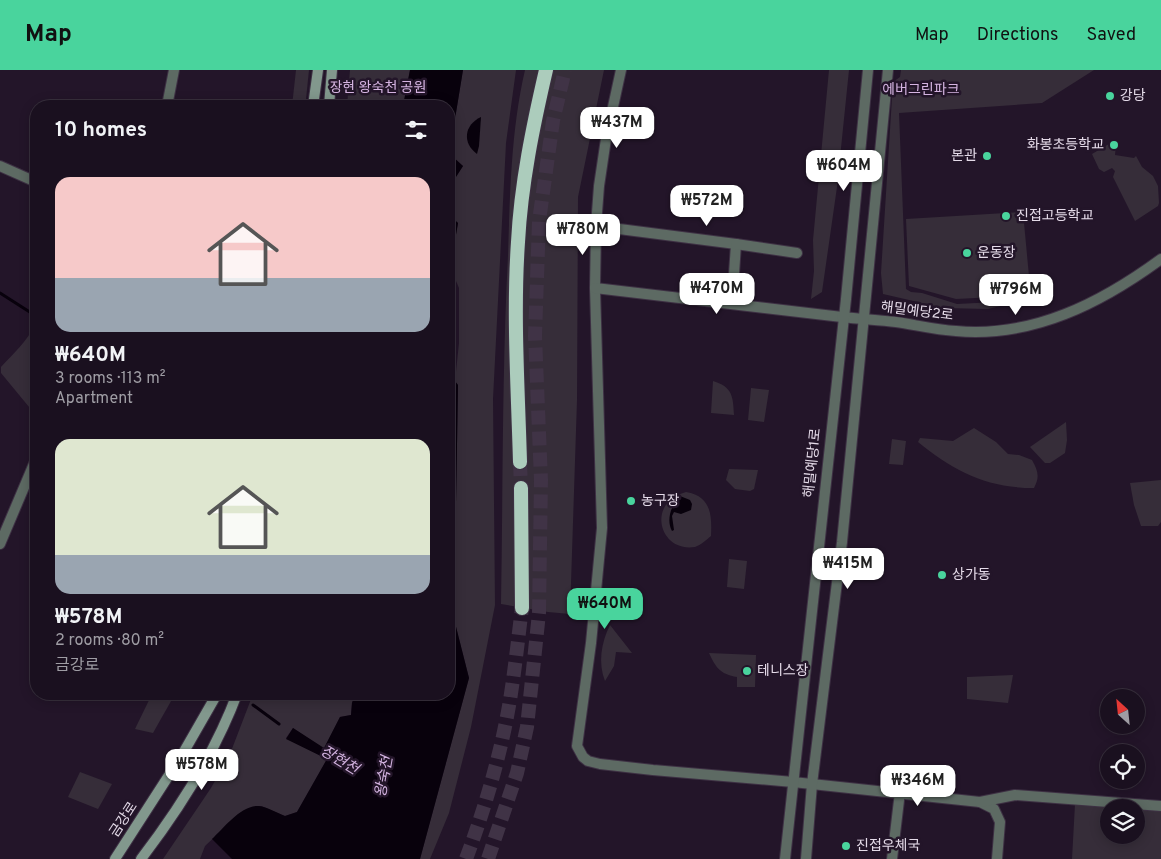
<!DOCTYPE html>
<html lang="en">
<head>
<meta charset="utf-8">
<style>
	:root { --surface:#1a101f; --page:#231928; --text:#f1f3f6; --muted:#9f9da4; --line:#38303d; --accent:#49d49d }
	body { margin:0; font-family:Overpass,"Noto Sans KR",sans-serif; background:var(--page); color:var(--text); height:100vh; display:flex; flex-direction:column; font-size:19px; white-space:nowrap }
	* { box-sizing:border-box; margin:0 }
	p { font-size:16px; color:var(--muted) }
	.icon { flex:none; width:28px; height:28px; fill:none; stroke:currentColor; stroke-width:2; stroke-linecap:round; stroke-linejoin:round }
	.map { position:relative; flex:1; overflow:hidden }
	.panel { position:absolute; left:30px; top:30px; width:425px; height:600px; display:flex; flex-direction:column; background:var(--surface); border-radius:20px; box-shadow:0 2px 12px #0003,0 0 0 1px var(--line) }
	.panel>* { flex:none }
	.needle { width:32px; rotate:333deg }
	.tools { position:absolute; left:1100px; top:619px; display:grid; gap:10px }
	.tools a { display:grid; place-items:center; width:45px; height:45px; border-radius:50%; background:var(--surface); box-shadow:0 2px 12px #0003,0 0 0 1px var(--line); font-size:25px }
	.price { position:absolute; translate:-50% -42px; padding:0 11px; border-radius:10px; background:#fff; color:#222; font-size:16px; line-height:32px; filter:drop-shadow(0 1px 2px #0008) }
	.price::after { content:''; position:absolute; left:50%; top:30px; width:15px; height:11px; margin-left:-8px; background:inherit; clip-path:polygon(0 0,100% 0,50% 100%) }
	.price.on { background:var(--accent); color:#111 }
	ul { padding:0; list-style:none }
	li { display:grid; align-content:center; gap:10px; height:265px; padding:0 25px }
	li span { display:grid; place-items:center; height:155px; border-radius:15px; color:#555 }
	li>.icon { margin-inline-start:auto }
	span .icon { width:90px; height:90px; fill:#fffc; stroke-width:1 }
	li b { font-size:21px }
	h2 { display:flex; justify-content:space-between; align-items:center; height:60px; padding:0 25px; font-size:21px }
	header { display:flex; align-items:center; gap:30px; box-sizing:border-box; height:70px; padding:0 25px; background:var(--accent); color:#111 }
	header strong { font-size:24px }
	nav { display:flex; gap:28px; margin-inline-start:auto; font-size:18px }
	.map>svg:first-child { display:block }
	.green { fill:#362d39 }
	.water { fill:#08010c }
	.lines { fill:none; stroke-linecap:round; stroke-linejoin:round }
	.stream { stroke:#08010c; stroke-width:3 }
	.trunk-tunnel { stroke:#403346; stroke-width:14; stroke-dasharray:14 7; stroke-linecap:butt }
	.minor-casing { stroke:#3e3144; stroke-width:12 }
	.tertiary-casing { stroke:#3e3144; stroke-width:12 }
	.secondary-casing { stroke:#3e3144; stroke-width:12 }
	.trunk-casing { stroke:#3e3144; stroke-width:16 }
	.minor { stroke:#5d6a63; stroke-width:10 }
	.tertiary { stroke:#5d6a63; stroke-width:10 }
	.secondary { stroke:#82988d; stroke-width:10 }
	.trunk { stroke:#acccbc; stroke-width:14 }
	.poi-dot { fill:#49d49d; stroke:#231529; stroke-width:2 }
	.labels { text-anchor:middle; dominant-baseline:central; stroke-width:5; stroke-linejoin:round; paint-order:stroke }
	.park-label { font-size:14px; fill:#d5b4e1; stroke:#231529 }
	.poi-label { font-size:14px; fill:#e4dae8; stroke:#231529; text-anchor:start }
	.street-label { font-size:14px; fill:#e4dae8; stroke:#231529 }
	.water-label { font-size:15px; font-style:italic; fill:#d2b2df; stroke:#231529 }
</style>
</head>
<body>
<header>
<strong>Map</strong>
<nav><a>Map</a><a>Directions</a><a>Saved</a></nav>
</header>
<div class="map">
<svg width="1161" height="789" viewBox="0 0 1161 789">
	<rect width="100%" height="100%" fill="#231529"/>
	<g class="green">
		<polygon points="296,0 309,0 306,29 301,36 292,36"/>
		<polygon points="350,0 410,0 403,36 347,36"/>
		<polygon points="463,0 516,0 506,73 493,329 495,535 471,657 449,743 430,789 420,789 469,608 454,549 458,315 455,311 459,273 459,218 450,197 458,153 449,145 454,110 463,96 453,87 452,67"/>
		<path d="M525,0H604L578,127L577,330L570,544L548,542L501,534C503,418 502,301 508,185C510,124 511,60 525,0Z"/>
		<polygon points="829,0 849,0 837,117 822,222 811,229 814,201 813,170"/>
		<polygon points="901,0 1094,0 1042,33 899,43 906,219 911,222 922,223 957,234 996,232 1019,223 1031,225 1046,221 1046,225 988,239 944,238 883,224 881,203 893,12 900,7"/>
		<polygon points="1114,71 1116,75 1115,85 1134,88 1136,86 1142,97 1153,106 1158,116 1159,133 1158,136 1135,151 1113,107 1115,101 1112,98 1104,102 1099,99 1092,84"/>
		<polygon points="1023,142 1030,217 995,227 956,229 909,216 906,149"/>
		<path d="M35,255L36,338L34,343L1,303V297C13,284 27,271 35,255Z"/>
		<path d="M713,311C733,317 733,327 734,345L711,343Z"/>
		<polygon points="751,318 769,320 764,352 748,350"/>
		<polygon points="1066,352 1067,370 1065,383 1050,393 1045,393 1030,377"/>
		<path d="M974,358L996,372L1008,384L1019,385L1032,390C1038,401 1040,407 1034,418C986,418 954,401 918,372L920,368L953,371Z"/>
		<polygon points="892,369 906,371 903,395 889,394"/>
		<polygon points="729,399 758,400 754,419 750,421 735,419 726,410"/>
		<polygon points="1161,410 1161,452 1158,456 1141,456 1134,435 1130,413"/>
		<path d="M686,422C711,426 712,445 711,466C706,470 701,475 695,477C660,483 645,433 686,422Z"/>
		<polygon points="729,489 747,491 744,519 727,517"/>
		<path d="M610,555L632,583L616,582L614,596L605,611C598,593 601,573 610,555Z"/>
		<path d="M709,583L756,585L755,617H737V607C720,604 716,598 709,583Z"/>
		<polygon points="1013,605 1008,633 967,629 967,607"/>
		<polygon points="152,624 175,624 153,663 135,659"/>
		<polygon points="253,624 355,624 352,633 351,645 340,647 324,679 293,658 286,668 327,689 297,742 285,746 261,736 240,743 205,776 200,789 163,789 211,718 230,684"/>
		<polygon points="80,702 112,714 98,739 68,727"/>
		<polygon points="1075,734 1130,737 1109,738 1109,765 1136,765 1136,738 1161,740 1161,789 1072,789"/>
	</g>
	<g class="water">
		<polygon points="410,0 463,0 452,67 453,87 463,96 454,110 449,142 449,36 403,36"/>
		<path d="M481,47L479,76L477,84C462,73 464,55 481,47Z"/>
		<polygon points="449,145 458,153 449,206"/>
		<path d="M449,304L458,315L454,549L469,608L420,789H232L212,769C224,758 241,735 259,736C267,737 277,743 285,746L297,742L327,689L286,669L293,658L324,678L340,647L351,645L352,633L355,624H449Z"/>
		<path d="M680,426L690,430L692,434L691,440L681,444L674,442L672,446L674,460L672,461C666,450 671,435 680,426Z"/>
	</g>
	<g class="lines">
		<g class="stream">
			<polyline points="0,223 36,246"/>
			<polyline points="253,635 279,654"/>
		</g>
		<g class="trunk-tunnel">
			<polyline points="520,392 521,418"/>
			<path d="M466,789C485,738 501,684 510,630C515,599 518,569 522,538"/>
			<polyline points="488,789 517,703 527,657 539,543 541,410 535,266 539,151 553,51 565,0"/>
		</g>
		<g class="minor-casing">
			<g id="minor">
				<polyline points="621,0 606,69 599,116 596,156 595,218 602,458 591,573 577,676 583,687 588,691 600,694 653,700 793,712 980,732 994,739 1000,752 997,789"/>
				<polyline points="167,36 174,0"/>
				<polyline points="0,96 36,112"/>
				<polyline points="596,156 736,174 732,234"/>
				<polyline points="736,174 797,183"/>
				<polyline points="595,218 842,247"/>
				<polyline points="0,474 36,389"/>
				<polyline points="980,732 1015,725 1161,736"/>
				<polyline points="892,789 900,722"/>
			</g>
		</g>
		<g class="tertiary-casing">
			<g id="tertiary">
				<path d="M842,247C860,249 878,250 896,252C916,255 936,260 956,261C1033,268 1101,233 1161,189"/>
				<polyline points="785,789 846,229 868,0"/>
				<polyline points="806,789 812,714 842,472 888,0"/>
			</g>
		</g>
		<g class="secondary-casing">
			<g id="secondary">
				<polyline points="313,36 318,0"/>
				<polyline points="329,36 332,0"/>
				<polyline points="115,789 182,685 217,624"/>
				<path d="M141,789C180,738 215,683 237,624"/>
			</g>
		</g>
		<g class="trunk-casing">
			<g id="trunk">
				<path d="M520,392C518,319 513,245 518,172C521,114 533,56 546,0"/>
				<polyline points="521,418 522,538"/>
			</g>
		</g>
		<use href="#minor" class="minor"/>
		<use href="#tertiary" class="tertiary"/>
		<use href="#secondary" class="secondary"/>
		<use href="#trunk" class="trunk"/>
	</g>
	<g class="poi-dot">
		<circle cx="1110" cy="26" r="5"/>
		<circle cx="1114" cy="75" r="5"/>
		<circle cx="987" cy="86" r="5"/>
		<circle cx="1006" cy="146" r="5"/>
		<circle cx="967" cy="183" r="5"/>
		<circle cx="631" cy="431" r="5"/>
		<circle cx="942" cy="505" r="5"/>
		<circle cx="747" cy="601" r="5"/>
		<circle cx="846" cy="776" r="5"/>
	</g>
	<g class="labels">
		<g class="park-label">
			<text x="378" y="18">장현 왕숙천 공원</text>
			<text x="921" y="20">에버그린파크</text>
		</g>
		<g class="poi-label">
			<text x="1120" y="26">강당</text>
			<text x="1104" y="75" text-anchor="end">화봉초등학교</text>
			<text x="977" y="86" text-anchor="end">본관</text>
			<text x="1016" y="146">진접고등학교</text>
			<text x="977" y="183">운동장</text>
			<text x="641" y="431">농구장</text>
			<text x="952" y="505">상가동</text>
			<text x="757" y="601">테니스장</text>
			<text x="856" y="776">진접우체국</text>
		</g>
		<g class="street-label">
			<text transform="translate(917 242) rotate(7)">해밀예당2로</text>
			<text transform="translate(813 393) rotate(-84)">해밀예당1로</text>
			<text transform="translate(124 750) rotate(-57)">금강로</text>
		</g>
		<g class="water-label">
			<text transform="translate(339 691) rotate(31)">장현천</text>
			<text transform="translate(385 707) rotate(-80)">왕숙천</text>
		</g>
	</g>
</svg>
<div class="tools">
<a><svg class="needle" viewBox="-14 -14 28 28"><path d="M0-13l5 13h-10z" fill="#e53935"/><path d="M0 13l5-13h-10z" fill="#9f9da4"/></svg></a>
<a><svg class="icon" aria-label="locate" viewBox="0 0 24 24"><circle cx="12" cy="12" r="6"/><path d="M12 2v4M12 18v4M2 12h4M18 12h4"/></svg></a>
<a><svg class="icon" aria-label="layers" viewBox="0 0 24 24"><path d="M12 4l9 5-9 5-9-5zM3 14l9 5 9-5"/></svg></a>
</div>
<b class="price" style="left:617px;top:79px">₩437M</b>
<b class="price" style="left:844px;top:122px">₩604M</b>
<b class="price" style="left:707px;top:157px">₩572M</b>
<b class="price" style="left:583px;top:186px">₩780M</b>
<b class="price" style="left:717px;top:245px">₩470M</b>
<b class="price" style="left:1016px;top:246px">₩796M</b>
<b class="price" style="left:848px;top:520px">₩415M</b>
<b class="price on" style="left:605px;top:560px">₩640M</b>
<b class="price" style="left:202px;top:721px">₩578M</b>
<b class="price" style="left:918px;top:737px">₩346M</b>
<section class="panel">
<h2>10 homes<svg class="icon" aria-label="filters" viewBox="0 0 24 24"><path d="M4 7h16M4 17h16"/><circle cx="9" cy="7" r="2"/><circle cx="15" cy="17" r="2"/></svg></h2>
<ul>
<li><span style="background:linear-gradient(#f6c9c9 65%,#9aa5b1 0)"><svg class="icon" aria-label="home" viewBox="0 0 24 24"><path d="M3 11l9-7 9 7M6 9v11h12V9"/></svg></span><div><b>₩640M</b><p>3 rooms · 113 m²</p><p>Apartment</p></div></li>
<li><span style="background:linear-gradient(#dfe7d0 75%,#9aa5b1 0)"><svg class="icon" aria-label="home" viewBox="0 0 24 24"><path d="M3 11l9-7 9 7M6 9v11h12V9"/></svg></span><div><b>₩578M</b><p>2 rooms · 80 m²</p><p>금강로</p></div></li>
</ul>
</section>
</div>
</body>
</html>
